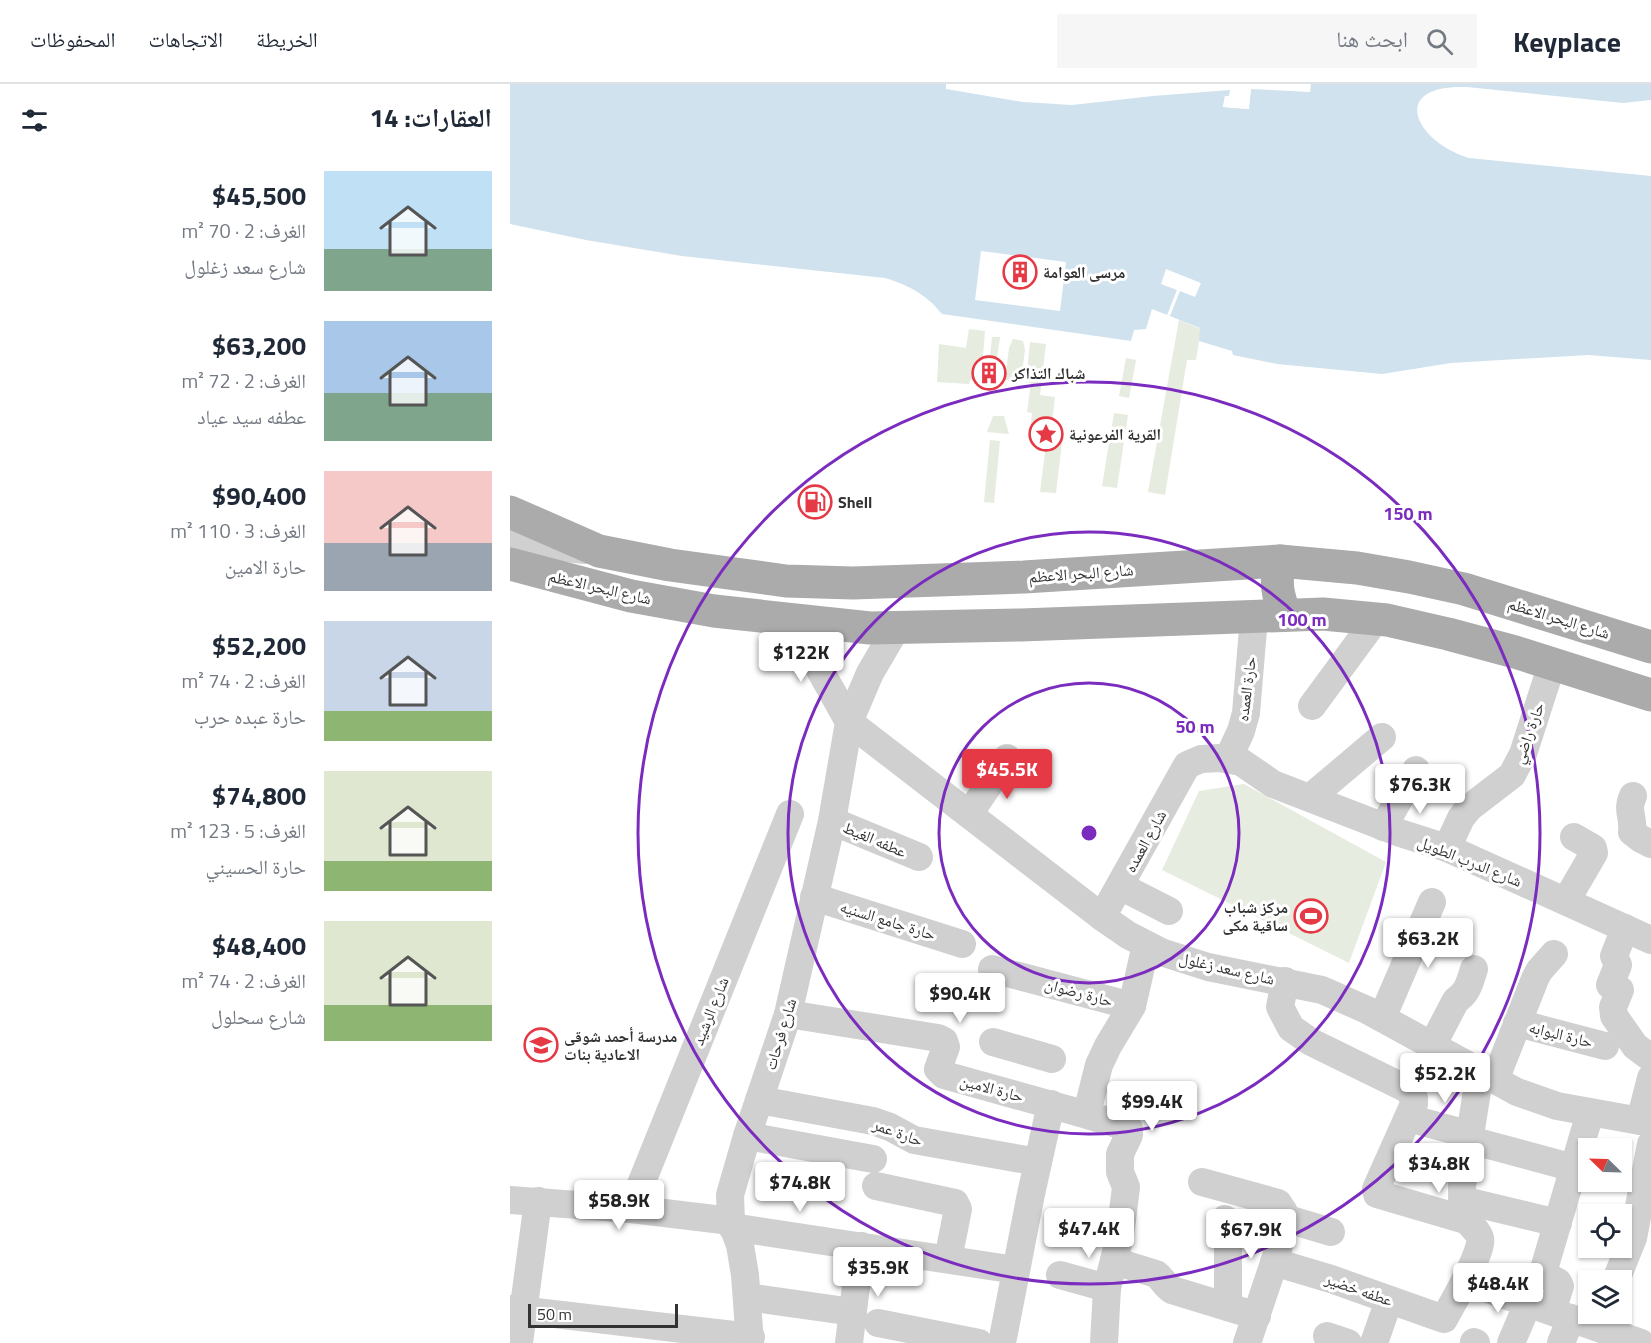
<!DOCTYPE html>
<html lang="ar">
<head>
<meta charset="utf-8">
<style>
	:root { --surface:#fff; --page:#f6f6f7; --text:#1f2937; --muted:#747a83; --line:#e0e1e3; --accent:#e63946 }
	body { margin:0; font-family:"Titillium Web","Noto Naskh Arabic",sans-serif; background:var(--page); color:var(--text); direction:rtl; height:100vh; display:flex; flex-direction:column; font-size:22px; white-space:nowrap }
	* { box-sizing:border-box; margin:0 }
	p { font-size:20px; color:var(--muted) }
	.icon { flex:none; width:33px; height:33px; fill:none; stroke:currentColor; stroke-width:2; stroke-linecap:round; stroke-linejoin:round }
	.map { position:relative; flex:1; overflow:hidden; direction:ltr }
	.sheet { display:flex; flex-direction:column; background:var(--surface); width:510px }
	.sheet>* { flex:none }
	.needle { width:39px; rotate:293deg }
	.controls { position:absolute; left:1068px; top:1054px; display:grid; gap:12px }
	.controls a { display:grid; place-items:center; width:54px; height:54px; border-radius:0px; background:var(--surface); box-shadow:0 2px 4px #0004; font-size:30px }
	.scale { position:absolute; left:18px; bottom:15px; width:150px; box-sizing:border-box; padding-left:6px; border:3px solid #333; border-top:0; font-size:16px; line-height:21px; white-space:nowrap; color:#333; -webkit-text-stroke:4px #fff; paint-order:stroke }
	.price { position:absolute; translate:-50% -51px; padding:0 14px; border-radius:6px; background:#fff; color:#222; font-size:20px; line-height:39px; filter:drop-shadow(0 2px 3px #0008) }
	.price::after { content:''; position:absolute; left:50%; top:36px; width:18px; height:14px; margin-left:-9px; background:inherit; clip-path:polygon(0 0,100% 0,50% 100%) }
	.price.current { background:var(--accent); color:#fff }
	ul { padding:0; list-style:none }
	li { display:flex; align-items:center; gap:18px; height:150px; padding:0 18px }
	li span { display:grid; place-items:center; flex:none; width:168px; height:120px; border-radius:0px; color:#555 }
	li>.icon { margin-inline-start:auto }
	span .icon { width:72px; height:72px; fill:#fffc; stroke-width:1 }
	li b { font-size:26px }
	h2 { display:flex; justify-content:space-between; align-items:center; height:72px; padding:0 18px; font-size:26px }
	header { display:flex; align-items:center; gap:36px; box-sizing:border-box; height:84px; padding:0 30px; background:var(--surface); border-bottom:2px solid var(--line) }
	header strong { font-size:28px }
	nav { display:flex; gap:33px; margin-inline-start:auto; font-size:21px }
	.search { width:420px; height:54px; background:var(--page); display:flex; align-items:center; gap:15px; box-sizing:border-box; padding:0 21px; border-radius:0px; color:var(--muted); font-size:22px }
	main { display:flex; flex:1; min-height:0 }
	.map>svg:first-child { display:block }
	.green { fill:#e6ecdf }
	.water { fill:#cfe2ee; fill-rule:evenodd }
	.pier { fill:#fff }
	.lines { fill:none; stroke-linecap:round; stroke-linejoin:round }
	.minor { stroke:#d0d0d0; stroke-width:28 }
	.major { stroke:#ababab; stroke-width:33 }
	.ring { fill:none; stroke:#7b2cbf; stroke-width:3 }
	.labels { text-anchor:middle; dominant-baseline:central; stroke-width:6; stroke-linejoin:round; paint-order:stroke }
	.poi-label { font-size:16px; font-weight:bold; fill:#333; stroke:#fff; text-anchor:start }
	.street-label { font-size:16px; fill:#333; stroke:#fff }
	.centre { fill:#7b2cbf; stroke:#fff; stroke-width:3 }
	.ring-label { font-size:18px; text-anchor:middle; font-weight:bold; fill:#7b2cbf; stroke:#fff; stroke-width:6; stroke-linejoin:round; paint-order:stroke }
</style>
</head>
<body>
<header>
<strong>Keyplace</strong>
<div class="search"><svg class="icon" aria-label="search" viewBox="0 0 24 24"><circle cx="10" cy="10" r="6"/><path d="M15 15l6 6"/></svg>ابحث هنا</div>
<nav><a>الخريطة</a><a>الاتجاهات</a><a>المحفوظات</a></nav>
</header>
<main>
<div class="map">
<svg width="1141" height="1259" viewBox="0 0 1141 1259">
	<rect width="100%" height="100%" fill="#fff"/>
	<g class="green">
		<polygon points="669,236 691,245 686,276 677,276 655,411 638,408"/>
		<polygon points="459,245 475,247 471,297 460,296 459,300 427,298 429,260 456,264"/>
		<polygon points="482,253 490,253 486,282 479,281"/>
		<polygon points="503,255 513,257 515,266 511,297 495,296 499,264"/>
		<polygon points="520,258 536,260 530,311 545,313 541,348 553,350 546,409 530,408 537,352 520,349 522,329 517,328 521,299 516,298"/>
		<polygon points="616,274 626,276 619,314 609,312"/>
		<polygon points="604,329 618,331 607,404 592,402"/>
		<polygon points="483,332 494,332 499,350 477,348"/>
		<polygon points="480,356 490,357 484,419 474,418"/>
		<polygon points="734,700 876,778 839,879 652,786 689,707"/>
	</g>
	<path class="water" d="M0,0H436V5L513,18L562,21L643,12L720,6L719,12H715L713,23L738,25L741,5L800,8L801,0H1141V16L1113,19L957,3C878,0 904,57 959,74L1141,92V276L1078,271L941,279L872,290L767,280L723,271L722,267L689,257L690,244L642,225L636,245L624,246L621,257L432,230C416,210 398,201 375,194L172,172L76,156L0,140ZM471,167L556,178L550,227L465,216Z"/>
	<g class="pier">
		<polygon points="722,5 722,13 717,15 717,21 736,21 738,5 741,5 739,25 713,23 715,12 719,12"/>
		<polygon points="656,185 691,199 685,213 670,207 660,232 657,231 667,206 651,200"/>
	</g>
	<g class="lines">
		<g class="minor">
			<polyline points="0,454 45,463 75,466"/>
			<polyline points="287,537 311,588 339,638 592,833 618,851 651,868 698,883 812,906 857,926 1007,1008 1047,1022 1141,1039"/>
			<polyline points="802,622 866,535"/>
			<polyline points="718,675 731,647 736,629 744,533"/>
			<path d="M1123,712C1116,727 1124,732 1122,748L1131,755L1141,760"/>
			<polyline points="801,713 872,653"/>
			<polyline points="459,730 497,674"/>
			<polyline points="322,737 409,773"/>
			<polyline points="873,743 906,686"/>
			<polyline points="937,764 951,734 959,724 1002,691 1013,670 1042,580"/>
			<polyline points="610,802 659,827"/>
			<polyline points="304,813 452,860"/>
			<polyline points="1056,817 1084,769 1083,764 1064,753"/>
			<polyline points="592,833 677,681 691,675 709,674 731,678 763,700 890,749 937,764 1141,856"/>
			<polyline points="482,885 622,922"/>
			<polyline points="775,897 770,923 781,944 801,958 897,1005 904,1014 904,1020 866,1105 867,1110 959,1137"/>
			<polyline points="1100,901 1108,881 1104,872 1115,844"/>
			<polyline points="1110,906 1103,923 1104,932 1125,962 1141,974"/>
			<polyline points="278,930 428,954 434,957 436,963 428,985 434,991 581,1032"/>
			<polyline points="872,934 922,818"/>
			<polyline points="1007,939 1095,962"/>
			<polyline points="483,958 542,975"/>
			<path d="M922,962L946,916C958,909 960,897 964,885"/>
			<polyline points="985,996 1025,895 1029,887 1044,870"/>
			<polyline points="249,1016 363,1037 380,1043 404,1056 528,1078"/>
			<polyline points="898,1034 961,1051"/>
			<polyline points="1130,1037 1141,994"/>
			<polyline points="237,1052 363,1075"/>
			<polyline points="960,1056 1064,1084"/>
			<polyline points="692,1098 768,1119 774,1128 768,1167 737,1259"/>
			<polyline points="366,1102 445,1119 448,1125 438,1175"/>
			<polyline points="0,1116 121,1125 221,1137"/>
			<polyline points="952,1116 1048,1139"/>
			<polyline points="121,1125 280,730"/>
			<polyline points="774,1134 821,1148"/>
			<polyline points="715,1135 718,1162 718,1223"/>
			<polyline points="222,1143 506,1186"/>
			<path d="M604,1177L646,1190C653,1195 655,1202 662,1206L747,1232"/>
			<path d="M764,1178L821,1195L934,1235C941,1222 974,1166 970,1154C969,1148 962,1143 959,1138C952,1127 952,1114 952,1102L970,988"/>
			<polyline points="550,1191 597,1204"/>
			<polyline points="1108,1191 1123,1154 1141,1060"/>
			<polyline points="955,1197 1131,1259"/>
			<polyline points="237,1213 343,1228"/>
			<polyline points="0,1225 241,1253"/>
			<polyline points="1042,1227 1050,1202 1048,1198 1034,1191 1034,1185 1080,1029"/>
			<polyline points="368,1239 469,1259"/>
			<polyline points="817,1252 838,1259"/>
			<polyline points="964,1258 966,1259"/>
			<polyline points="9,1259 28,1117"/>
			<polyline points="240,1259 235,1191 230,1161 221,1137 220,1111 237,1052 278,930 322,737 339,638 360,589 387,543"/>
			<polyline points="339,1259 351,1162"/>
			<polyline points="492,1259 521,1110 541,1020"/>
			<polyline points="594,1259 597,1204 610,1152 616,1103 610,1088 610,1070 619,1051 619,1045 614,1042 581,1032 579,1021 589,981 598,962 622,922 636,861"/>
			<polyline points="864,1259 879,1216"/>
			<polyline points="1001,1259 1018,1219"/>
			<polyline points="1051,1259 1061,1234"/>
		</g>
		<g class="major">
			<polyline points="0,428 89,467 160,481 276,497 343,499 514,493 770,477 847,484 899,493 954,505 1141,563"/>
			<path d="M770,477C765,497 767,512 776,531"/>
			<polyline points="0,480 121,512 204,527 360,544 511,541 813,530 877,536 938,550 1005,568 1141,611"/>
		</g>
	</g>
	<g class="ring">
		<circle cx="579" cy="749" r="150"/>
		<circle cx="579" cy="749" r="301"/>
		<circle cx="579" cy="749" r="451"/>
	</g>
	<defs>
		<g id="building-ring" transform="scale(1.725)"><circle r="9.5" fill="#fff" stroke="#e63946" stroke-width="1.5"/><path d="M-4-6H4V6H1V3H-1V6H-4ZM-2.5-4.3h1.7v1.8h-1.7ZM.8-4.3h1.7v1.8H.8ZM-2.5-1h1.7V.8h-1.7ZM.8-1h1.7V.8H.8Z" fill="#e63946"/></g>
		<g id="sight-ring" transform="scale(1.725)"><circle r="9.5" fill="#fff" stroke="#e63946" stroke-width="1.5"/><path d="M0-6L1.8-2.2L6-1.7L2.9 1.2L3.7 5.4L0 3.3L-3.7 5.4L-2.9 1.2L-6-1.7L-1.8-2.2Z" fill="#e63946"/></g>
		<g id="fuel-ring" transform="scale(1.725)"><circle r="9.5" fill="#fff" stroke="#e63946" stroke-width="1.5"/><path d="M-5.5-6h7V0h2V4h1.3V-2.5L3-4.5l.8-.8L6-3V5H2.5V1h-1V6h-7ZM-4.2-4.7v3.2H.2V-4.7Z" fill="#e63946"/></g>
		<g id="stadium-ring" transform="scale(1.725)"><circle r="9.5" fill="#fff" stroke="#e63946" stroke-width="1.5"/><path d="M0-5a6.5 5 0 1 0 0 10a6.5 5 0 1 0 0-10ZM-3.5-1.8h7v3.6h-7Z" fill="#e63946"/></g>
		<g id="school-ring" transform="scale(1.725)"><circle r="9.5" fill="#fff" stroke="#e63946" stroke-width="1.5"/><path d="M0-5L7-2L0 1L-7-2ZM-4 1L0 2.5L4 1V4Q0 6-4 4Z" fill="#e63946"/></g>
	</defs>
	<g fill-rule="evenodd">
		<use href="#building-ring" x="510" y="188"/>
		<use href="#building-ring" x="479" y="289"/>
		<use href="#sight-ring" x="536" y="350"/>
		<use href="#fuel-ring" x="305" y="418"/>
		<use href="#stadium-ring" x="801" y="832"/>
		<use href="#school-ring" x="31" y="961"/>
	</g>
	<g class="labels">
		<g class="poi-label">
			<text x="533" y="188">مرسى العوامة</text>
			<text x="502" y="289">شباك التذاكر</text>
			<text x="559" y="350">القرية الفرعونية</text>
			<text x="328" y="418">Shell</text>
			<text x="778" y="823" text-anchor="end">مركز شباب<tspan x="778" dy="18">ساقية مكى</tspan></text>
			<text x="54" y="952">مدرسة أحمد شوقى<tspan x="54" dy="18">الاعادية بنات</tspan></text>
		</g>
		<g class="street-label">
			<text transform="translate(571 489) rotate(-4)">شارع البحر الاعظم</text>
			<text transform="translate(90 503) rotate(13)">شارع البحر الاعظم</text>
			<text transform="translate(1049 534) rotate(17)">شارع البحر الاعظم</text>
			<text transform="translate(736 605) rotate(-83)">حارة العمده</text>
			<text transform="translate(1018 649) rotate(-70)">حارة راضي</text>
			<text transform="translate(365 755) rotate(23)">عطفه الغيط</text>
			<text transform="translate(635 757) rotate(-61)">شارع العمده</text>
			<text transform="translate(960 777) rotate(22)">شارع الدرب الطويل</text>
			<text transform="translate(378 836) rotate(17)">حارة جامع السنيه</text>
			<text transform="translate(717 884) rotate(13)">شارع سعد زغلول</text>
			<text transform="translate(569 908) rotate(15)">حارة رضوان</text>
			<text transform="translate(200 927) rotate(-68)">شارع الرشيد</text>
			<text transform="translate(270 950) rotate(-73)">شارع فرحات</text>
			<text transform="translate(1051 950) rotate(14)">حارة البوابه</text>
			<text transform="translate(482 1004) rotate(15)">حارة الامين</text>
			<text transform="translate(388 1048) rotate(20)">حارة عمر</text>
			<text transform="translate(849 1205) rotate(19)">عطفه خضير</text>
		</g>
	</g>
	<circle cx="579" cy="749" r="9" class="centre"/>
	<g class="ring-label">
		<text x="898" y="436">150 m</text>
		<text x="792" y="542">100 m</text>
		<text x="685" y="649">50 m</text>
	</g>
</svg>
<div class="controls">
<a><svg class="needle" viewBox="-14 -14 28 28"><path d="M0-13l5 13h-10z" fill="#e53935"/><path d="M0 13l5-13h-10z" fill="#747a83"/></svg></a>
<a><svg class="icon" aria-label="locate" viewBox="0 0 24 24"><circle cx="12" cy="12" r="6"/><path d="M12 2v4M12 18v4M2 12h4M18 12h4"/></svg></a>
<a><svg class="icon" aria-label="layers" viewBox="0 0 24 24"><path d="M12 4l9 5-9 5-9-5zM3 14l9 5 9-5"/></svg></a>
</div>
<div class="scale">50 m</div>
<b class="price" style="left:291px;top:599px">$122K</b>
<b class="price current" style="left:497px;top:716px">$45.5K</b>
<b class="price" style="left:910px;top:731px">$76.3K</b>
<b class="price" style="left:918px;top:885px">$63.2K</b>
<b class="price" style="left:450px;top:940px">$90.4K</b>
<b class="price" style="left:935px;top:1020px">$52.2K</b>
<b class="price" style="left:642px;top:1048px">$99.4K</b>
<b class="price" style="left:929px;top:1110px">$34.8K</b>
<b class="price" style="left:290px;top:1129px">$74.8K</b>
<b class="price" style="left:109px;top:1147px">$58.9K</b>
<b class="price" style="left:579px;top:1175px">$47.4K</b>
<b class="price" style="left:741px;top:1176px">$67.9K</b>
<b class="price" style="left:368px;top:1214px">$35.9K</b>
<b class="price" style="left:988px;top:1230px">$48.4K</b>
</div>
<section class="sheet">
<h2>العقارات: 14<svg class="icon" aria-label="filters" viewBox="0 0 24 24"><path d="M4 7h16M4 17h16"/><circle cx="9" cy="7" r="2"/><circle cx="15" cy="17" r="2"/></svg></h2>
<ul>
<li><span style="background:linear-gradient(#bfe0f5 65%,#7fa58c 0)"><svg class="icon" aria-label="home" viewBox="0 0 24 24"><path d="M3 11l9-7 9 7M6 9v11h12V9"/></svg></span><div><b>$45,500</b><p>الغرف: 2 · 70 m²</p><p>شارع سعد زغلول</p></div></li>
<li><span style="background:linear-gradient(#a9c7e8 60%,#7fa58c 0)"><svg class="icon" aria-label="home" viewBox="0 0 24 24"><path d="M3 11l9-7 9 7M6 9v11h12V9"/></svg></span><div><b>$63,200</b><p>الغرف: 2 · 72 m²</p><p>عطفه سيد عياد</p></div></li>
<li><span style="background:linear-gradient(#f6c9c9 60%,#9aa5b1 0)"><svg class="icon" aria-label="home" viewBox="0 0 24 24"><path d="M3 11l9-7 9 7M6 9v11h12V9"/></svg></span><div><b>$90,400</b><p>الغرف: 3 · 110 m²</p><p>حارة الامين</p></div></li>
<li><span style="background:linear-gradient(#c9d6e8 75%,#8fb573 0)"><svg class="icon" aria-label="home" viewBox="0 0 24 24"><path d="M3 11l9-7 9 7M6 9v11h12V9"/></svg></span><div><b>$52,200</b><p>الغرف: 2 · 74 m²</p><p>حارة عبده حرب</p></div></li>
<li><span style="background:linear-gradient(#dfe7d0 75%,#8fb573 0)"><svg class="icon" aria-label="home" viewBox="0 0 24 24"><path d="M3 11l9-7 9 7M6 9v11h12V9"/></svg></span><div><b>$74,800</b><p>الغرف: 5 · 123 m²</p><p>حارة الحسيني</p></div></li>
<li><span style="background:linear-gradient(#dfe7d0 70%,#8fb573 0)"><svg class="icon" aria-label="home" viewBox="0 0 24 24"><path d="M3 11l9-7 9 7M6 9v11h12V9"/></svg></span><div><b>$48,400</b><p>الغرف: 2 · 74 m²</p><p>شارع سحلول</p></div></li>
</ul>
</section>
</main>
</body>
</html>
